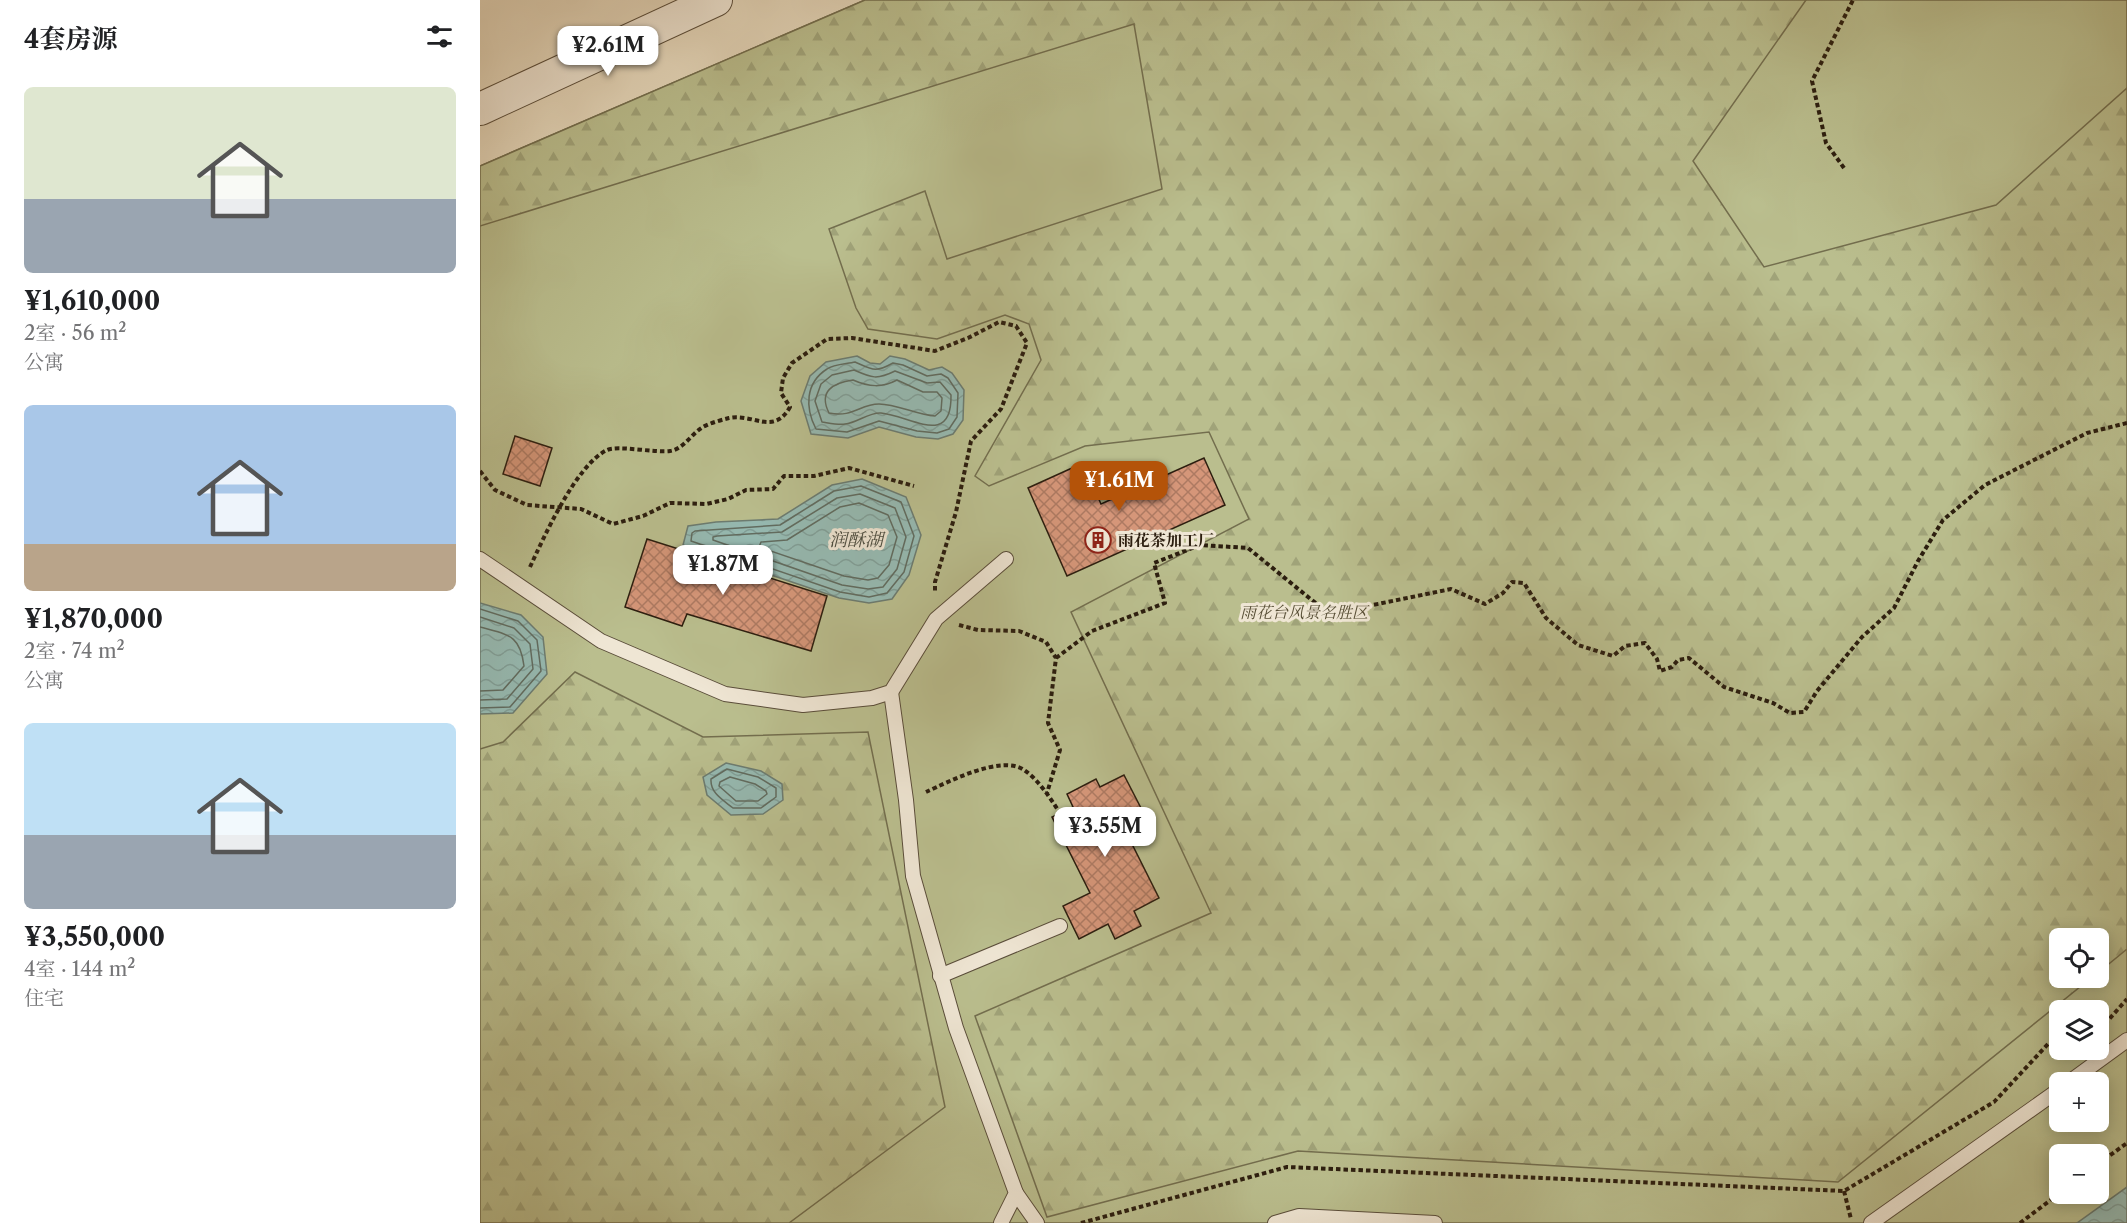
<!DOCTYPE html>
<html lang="zh">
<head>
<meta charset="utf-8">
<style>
	:root { --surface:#fff; --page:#f2f2f2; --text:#202124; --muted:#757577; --accent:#b45309 }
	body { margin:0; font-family:"Libre Caslon Text","Noto Serif SC",serif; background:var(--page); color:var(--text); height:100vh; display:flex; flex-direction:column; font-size:22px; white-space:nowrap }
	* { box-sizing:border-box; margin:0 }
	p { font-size:20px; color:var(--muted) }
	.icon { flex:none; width:33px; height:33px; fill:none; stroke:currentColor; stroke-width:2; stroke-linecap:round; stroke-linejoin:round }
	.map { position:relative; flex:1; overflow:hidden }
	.panel { display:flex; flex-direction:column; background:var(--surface); width:480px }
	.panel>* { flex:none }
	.buttons { position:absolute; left:1569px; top:928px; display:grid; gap:12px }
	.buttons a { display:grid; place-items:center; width:60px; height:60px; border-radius:9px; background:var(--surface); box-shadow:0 3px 15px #0003; font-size:30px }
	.price { position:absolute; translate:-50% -51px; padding:0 14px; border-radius:12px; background:#fff; color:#222; font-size:20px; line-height:39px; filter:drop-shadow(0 2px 3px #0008) }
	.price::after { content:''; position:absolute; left:50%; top:36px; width:18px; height:14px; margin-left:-9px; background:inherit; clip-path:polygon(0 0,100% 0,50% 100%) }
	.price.on { background:var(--accent); color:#fff }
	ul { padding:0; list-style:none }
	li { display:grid; align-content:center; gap:12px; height:318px; padding:0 24px }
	li span { display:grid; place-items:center; height:186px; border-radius:9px; color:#555 }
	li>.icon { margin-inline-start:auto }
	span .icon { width:108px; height:108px; fill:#fffc; stroke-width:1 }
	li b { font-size:26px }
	h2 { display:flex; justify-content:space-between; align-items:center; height:72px; padding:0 24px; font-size:26px }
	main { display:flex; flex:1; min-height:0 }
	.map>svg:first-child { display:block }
	.green { fill:#babe8e; stroke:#736e4e; stroke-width:1.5; fill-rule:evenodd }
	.forest { fill:url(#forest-firs); stroke:#736e4e; stroke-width:1.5 }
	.water { fill:url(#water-waves); stroke:#6c7c71; stroke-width:1.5 }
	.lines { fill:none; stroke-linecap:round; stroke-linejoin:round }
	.shore { stroke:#616c60; stroke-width:1.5 }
	.building { fill:url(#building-cross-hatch); stroke:#2c1e0f; stroke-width:1.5 }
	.service-casing { stroke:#5a4d3a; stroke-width:16 }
	.tertiary-casing { stroke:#5a4d3a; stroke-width:34 }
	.path { stroke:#2c1e0f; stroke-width:4; stroke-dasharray:4.5 3; stroke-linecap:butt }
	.service { stroke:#efe6d4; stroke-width:14 }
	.tertiary { stroke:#efe6d4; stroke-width:32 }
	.labels { text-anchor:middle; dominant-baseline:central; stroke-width:6; stroke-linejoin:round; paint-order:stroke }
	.poi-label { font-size:16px; font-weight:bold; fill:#2c1e0f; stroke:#efe6d4; text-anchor:start }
	.park-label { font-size:16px; font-style:italic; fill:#574e35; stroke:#efe6d4 }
	.water-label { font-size:18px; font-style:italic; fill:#4c4d40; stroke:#efe6d4 }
</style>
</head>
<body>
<main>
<section class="panel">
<h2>4套房源<svg class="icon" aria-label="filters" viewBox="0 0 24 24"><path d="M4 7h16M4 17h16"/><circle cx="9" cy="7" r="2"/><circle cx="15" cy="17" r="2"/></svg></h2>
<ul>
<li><span style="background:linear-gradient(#dfe7d0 60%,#9aa5b1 0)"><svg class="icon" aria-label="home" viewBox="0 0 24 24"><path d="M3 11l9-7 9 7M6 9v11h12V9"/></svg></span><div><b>¥1,610,000</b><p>2室 · 56 m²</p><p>公寓</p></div></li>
<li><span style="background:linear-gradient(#a9c7e8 75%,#b9a48a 0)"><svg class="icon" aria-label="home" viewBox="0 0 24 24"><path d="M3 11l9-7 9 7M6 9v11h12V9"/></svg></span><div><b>¥1,870,000</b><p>2室 · 74 m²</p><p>公寓</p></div></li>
<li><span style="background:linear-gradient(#bfe0f5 60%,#9aa5b1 0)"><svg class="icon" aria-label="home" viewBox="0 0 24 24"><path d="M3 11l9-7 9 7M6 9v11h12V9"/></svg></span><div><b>¥3,550,000</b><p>4室 · 144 m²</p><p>住宅</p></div></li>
</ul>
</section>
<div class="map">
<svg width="1647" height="1223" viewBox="0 0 1647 1223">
	<defs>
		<pattern id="forest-firs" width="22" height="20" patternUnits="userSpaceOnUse" patternTransform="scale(1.5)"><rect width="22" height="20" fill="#babe8e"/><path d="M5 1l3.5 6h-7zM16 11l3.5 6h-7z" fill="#a0a379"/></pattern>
		<pattern id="water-waves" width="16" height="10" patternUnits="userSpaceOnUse" patternTransform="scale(1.5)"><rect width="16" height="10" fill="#96bab2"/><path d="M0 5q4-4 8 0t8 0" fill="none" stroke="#819f98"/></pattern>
		<pattern id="building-cross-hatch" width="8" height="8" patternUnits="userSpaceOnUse" patternTransform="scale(1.5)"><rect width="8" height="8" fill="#d59679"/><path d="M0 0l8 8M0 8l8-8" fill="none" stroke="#ad7a62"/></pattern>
	</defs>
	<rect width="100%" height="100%" fill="#e6d9bd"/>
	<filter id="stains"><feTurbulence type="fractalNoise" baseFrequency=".00333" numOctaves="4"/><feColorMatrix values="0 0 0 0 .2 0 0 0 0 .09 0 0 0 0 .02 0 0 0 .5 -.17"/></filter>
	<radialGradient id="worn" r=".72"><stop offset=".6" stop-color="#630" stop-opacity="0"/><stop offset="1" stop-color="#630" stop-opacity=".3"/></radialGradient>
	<path class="green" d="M385,0H1647V1223H0V166ZM1580,939H1618V978H1580ZM1580,1011H1618V1050H1580ZM1580,1083H1618V1122H1580ZM1580,1155H1618V1194H1580Z"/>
	<g class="forest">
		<polygon points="385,0 1326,0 1213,161 1284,267 1516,205 1647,88 1647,949 1619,972 1618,939 1580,939 1580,978 1611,978 1358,1182 818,1151 567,1217 495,1016 731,913 591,612 769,519 729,432 605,446 509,486 495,476 561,360 549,324 525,315 457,339 388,329 376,308 349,229 445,191 467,259 682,189 654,24 0,226 0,166"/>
		<polygon points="95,672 223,737 388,732 465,1107 309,1223 0,1223 0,749 23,742"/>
	</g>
	<g class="water">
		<polygon points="377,356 390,363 400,364 410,356 425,359 449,370 462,367 472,373 484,390 483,420 473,434 458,439 436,437 399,427 368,438 331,434 321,401 330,376 346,362"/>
		<polygon points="382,479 426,497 441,535 429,575 412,599 389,603 359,598 203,545 208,526 236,522 298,519 352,485"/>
		<polygon points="0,603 41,615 63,637 67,674 33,713 0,714"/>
		<polygon points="246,763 281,771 302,784 303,800 283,814 251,815 227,795 223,777"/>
		<polygon points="1647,1187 1647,1223 1597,1223"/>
	</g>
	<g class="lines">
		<g class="shore">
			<path d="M375,362C393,370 395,373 413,363L423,365L447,376L461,374L468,378L478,393L477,417L469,429L457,433L437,431L399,421L367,432L336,429C325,408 325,383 347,369C354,364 367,364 375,362Z"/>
			<path d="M374,370C392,378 397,380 415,371L447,383L460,382L471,395C472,448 431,416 401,413C389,412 377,423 365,424C358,425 349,423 342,422L335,401L341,384L352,375Z"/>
			<path d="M373,380C389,387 402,388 417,380L443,392H457L462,398L461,411L455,416C437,415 417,404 399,404C380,404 373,418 349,413C338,391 353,383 373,380Z"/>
			<polygon points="381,486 421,502 434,536 424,572 407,593 389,597 360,592 211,541 212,533 215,531 300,525 354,491"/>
			<polygon points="380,494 415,508 426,537 417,569 403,587 388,589 362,585 233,540 233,537 237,536 302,532 357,498"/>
			<polygon points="379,503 408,515 417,537 409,565 398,578 388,580 364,576 279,547 281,542 307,540 360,507"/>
			<polyline points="0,609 38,621 57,640 61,671 30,707 0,708"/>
			<polyline points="0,617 34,628 50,644 53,669 27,699 0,700"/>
			<path d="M0,627C28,635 40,634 44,666L23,690L0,691"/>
			<path d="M247,769L278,777L296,788V797L281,808H253C243,800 230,793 231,779Z"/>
			<polygon points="250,777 275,784 286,791 287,794 278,801 256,801 239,786 240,782"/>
		</g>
	</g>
	<g class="building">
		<polygon points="35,436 72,448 60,486 23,474"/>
		<polygon points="724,458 745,505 587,576 548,488 603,463 621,504"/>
		<polygon points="167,539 347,596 331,651 207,614 202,626 145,607"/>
		<polygon points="644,775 664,814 642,824 679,898 654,911 661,926 635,939 628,924 599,939 583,906 610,893 572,817 593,807 587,794 616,779 620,787"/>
	</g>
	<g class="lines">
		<g class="service-casing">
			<g id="service">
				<polyline points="0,559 121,641 245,694 323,705 392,698 411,692 456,619 526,559"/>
				<polyline points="411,692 426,800 433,876 476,1028 536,1193 521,1223"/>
				<polyline points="460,976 580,926"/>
				<polyline points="1588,1083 1647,1040"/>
				<polyline points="536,1193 557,1223"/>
				<polyline points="795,1223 819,1216 955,1223"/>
				<polyline points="1391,1223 1580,1089"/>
			</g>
		</g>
		<g class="tertiary-casing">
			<polyline id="tertiary" points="0,109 236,0"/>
		</g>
		<g class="path">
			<polyline points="1364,168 1346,143 1332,81 1373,0"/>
			<polyline points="0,471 15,490 47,505 101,509 133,524 163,516 190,503 226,504 248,499 266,490 293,489 304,476 334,476 369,468 434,486"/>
			<path d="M50,567C64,537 96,465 127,450C138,445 175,453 190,451C204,449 211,434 223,427C230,423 241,420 249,418C273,413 294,436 310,407L301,393L303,378L312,363L347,339L372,338L455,351L488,338L519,322L536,326L547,343L521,409L491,441L476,512L455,582V593"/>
			<polyline points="479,625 498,630 539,631 566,642 576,658 568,723 580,750 567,793"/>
			<polyline points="576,658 612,631 685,603 674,563 720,545 768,548 849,614 971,589 1005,604 1023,593 1032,582 1044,583 1066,618 1098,645 1133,656 1145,646 1165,643 1177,659 1180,671 1192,667 1198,660 1209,658 1244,687 1293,703 1310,713 1324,712 1337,691 1382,637 1414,608 1438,561 1463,520 1505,485 1607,433 1647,423"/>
			<path d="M446,792C468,782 522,754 544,770C559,780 570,798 580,813"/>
			<polyline points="1618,1027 1624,1025 1647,999"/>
			<polyline points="1618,1164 1647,1143"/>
			<polyline points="1364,1191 1371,1219"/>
			<polyline points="601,1223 807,1167 1364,1191 1514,1102 1568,1044 1580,1040"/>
			<polyline points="1540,1223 1580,1193"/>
		</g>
		<use href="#service" class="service"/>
		<use href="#tertiary" class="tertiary"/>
	</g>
	<defs>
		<g id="building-ring" transform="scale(1.35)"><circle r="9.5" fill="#efe6d4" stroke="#8f2418" stroke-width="1.5"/><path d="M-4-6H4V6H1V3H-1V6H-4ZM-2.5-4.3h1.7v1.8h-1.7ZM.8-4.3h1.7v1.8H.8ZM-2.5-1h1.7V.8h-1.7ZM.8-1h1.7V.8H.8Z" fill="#8f2418"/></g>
	</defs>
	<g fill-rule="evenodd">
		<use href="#building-ring" x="618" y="540"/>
	</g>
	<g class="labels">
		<g class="poi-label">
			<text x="638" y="540">雨花茶加工厂</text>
		</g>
		<g class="park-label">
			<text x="824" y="612">雨花台风景名胜区</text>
		</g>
		<g class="water-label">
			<text x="376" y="540">润酥湖</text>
		</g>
	</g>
	<rect width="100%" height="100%" filter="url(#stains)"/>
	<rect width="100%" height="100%" fill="url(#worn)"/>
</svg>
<div class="buttons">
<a><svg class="icon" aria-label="locate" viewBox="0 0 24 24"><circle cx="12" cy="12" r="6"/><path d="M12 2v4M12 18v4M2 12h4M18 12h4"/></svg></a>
<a><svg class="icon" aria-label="layers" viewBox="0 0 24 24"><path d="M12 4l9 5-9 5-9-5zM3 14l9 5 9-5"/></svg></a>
<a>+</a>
<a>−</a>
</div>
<b class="price" style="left:128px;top:77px">¥2.61M</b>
<b class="price on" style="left:639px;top:512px">¥1.61M</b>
<b class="price" style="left:243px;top:596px">¥1.87M</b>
<b class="price" style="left:625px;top:858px">¥3.55M</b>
</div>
</main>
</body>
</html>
